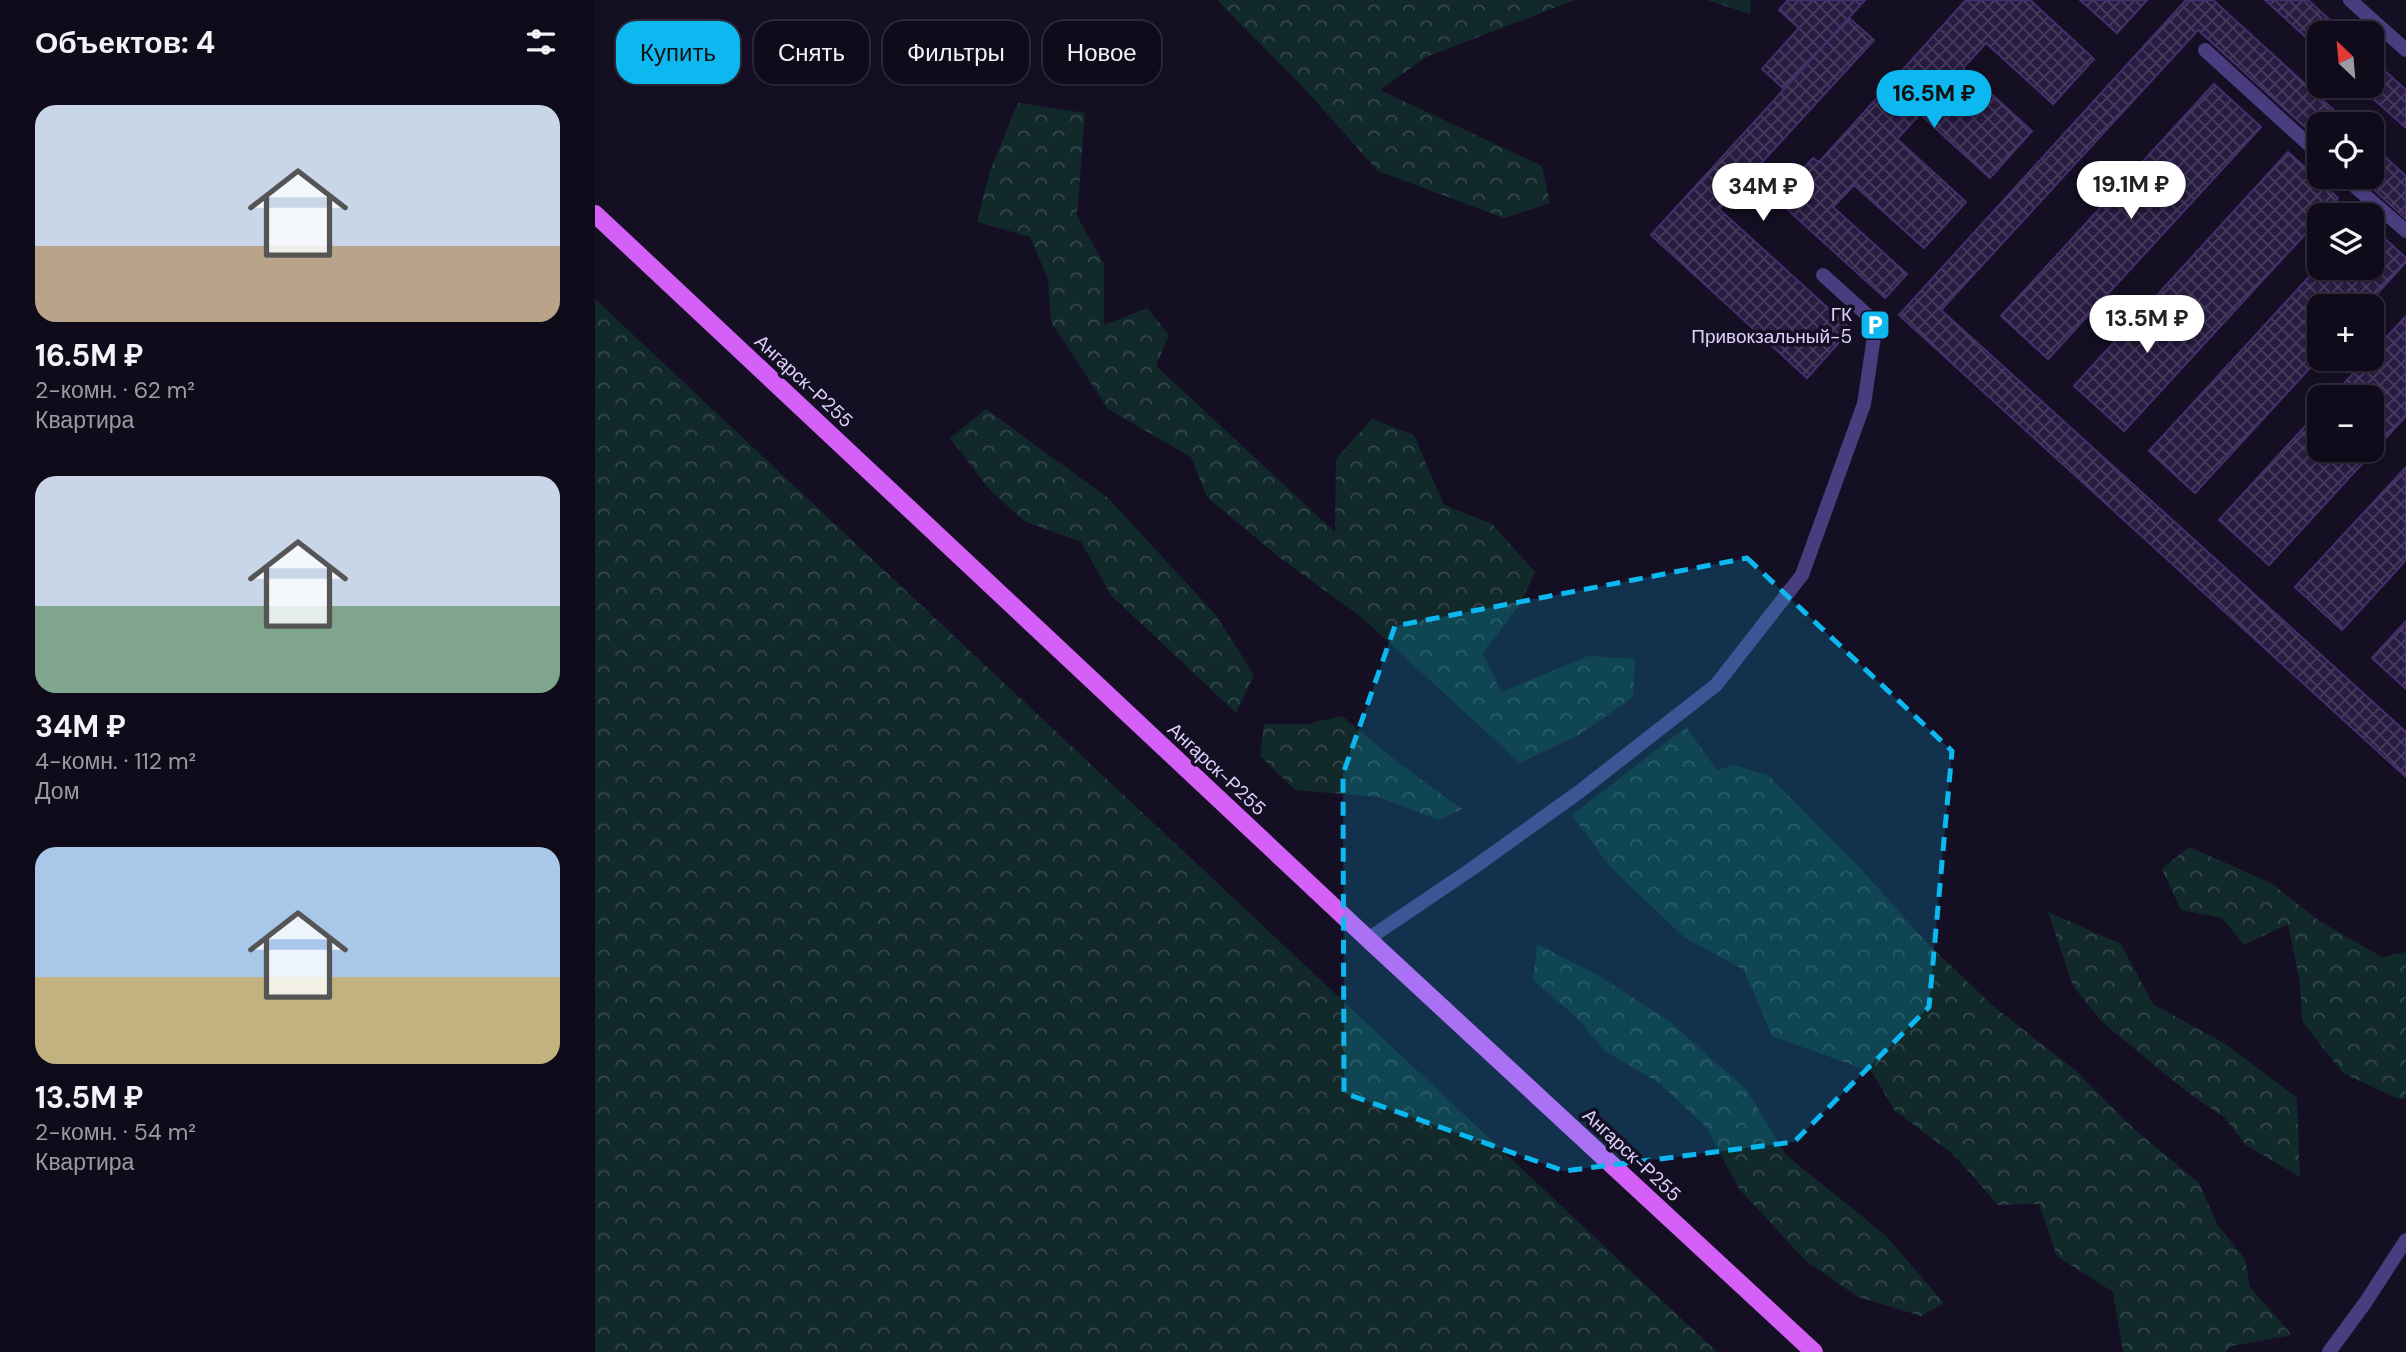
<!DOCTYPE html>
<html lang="ru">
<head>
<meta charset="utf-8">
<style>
	:root { --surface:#100b1a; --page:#1e1927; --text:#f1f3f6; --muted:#9c9ba2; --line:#302b39; --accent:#0cb8ef }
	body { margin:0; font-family:"DM Sans",sans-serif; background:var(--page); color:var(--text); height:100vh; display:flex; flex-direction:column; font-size:26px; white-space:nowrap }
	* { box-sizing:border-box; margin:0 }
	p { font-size:23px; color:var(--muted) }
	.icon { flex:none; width:38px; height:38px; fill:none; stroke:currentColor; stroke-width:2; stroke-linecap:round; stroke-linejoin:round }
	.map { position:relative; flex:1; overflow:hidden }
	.panel { display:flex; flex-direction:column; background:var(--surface); width:595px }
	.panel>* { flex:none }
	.guide { position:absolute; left:21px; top:21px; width:665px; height:63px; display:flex; gap:14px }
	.needle { width:46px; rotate:334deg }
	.fabs { position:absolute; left:1712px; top:21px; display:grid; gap:14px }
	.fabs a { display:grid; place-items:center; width:77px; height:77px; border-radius:14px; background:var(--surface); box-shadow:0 2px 5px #0004,0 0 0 2px var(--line); font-size:35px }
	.price { position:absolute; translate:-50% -60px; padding:0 16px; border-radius:24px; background:#fff; color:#222; font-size:23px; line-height:46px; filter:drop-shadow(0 2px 4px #0008) }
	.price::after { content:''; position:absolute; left:50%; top:42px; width:21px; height:16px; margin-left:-10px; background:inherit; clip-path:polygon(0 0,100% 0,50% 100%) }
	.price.on { background:var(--accent); color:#111 }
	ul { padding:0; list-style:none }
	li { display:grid; align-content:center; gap:14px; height:371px; padding:0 35px }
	li span { display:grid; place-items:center; height:217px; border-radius:21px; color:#555 }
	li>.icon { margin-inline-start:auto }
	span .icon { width:126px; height:126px; fill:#fffc; stroke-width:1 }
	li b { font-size:30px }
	h2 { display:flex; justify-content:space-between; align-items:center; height:84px; padding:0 35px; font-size:30px }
	.pill { padding:0 24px; border-radius:21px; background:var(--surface); box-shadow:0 2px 5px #0004,0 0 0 2px var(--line); font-size:24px; line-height:63px }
	.pill.on { background:var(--accent); color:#111 }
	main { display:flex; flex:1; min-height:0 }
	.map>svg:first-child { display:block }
	.forest { fill:url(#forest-crowns) }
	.building { fill:url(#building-cross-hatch); stroke:#452f6d; stroke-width:2 }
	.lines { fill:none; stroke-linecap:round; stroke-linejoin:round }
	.service { stroke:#493d7f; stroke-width:14 }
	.primary { stroke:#d460f7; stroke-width:18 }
	.marked { fill:#0cb8ef; fill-opacity:0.2; stroke:#0cb8ef; stroke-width:5; stroke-dasharray:14 9; stroke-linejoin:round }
	.labels { text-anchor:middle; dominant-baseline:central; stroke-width:7; stroke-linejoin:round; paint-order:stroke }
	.poi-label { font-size:19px; fill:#ded3fd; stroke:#150f23; text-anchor:end }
	.street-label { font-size:19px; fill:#ded3fd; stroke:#150f23 }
</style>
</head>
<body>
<main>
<section class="panel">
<h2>Объектов: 4<svg class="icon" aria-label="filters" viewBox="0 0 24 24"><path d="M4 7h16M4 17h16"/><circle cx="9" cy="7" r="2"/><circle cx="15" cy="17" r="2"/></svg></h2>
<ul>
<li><span style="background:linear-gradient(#c9d6e8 65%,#b9a48a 0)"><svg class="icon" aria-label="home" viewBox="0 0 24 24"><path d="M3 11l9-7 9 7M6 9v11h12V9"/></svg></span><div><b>16.5M ₽</b><p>2-комн. · 62 m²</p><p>Квартира</p></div></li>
<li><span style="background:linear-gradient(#c9d6e8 60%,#7fa58c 0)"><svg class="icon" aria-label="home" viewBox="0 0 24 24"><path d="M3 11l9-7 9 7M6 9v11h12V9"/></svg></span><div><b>34M ₽</b><p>4-комн. · 112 m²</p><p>Дом</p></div></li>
<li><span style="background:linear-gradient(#a9c7e8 60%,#c2b280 0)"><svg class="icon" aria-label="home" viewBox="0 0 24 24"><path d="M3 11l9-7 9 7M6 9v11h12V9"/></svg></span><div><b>13.5M ₽</b><p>2-комн. · 54 m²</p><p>Квартира</p></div></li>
</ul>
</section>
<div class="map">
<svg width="1811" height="1352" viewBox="0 0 1811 1352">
	<defs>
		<pattern id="forest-crowns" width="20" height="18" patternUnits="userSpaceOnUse" patternTransform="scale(1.75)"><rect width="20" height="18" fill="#12292c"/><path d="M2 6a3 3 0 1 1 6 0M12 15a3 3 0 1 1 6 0" fill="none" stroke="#34474c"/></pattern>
		<pattern id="building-cross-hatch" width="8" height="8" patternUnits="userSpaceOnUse" patternTransform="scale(1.75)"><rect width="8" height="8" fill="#291c42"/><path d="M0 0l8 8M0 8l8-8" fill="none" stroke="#483c5e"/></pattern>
	</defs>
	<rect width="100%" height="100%" fill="#150f23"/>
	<g class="forest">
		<polygon points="622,0 980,0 831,57 785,90 947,166 955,203 909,218 783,171 708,87"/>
		<polygon points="1112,0 1156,0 1155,14"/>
		<polygon points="423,103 490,113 482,216 509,264 509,325 552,308 574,335 561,366 740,532 741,459 777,419 819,435 849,505 897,524 940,572 926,603 888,653 906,692 993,656 1040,659 1038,697 984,735 925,763 765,616 685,558 612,497 596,457 513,409 456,322 453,279 435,237 382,222 395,171"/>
		<polygon points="0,299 1122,1352 0,1352"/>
		<polygon points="391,409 513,498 620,614 659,675 641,713 516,595 486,542 429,521 395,490 355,438"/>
		<polygon points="747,716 805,764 867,809 844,820 784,797 700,790 665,756 669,724 712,724"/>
		<polygon points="1091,727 1122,770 1138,765 1173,775 1266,869 1331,942 1398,1006 1480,1070 1539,1129 1604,1183 1622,1224 1650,1259 1655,1287 1697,1335 1637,1346 1631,1352 1528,1352 1518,1292 1462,1256 1444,1204 1403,1205 1358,1154 1300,1111 1277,1072 1177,1036 1149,970 1089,937 1015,867 977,815"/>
		<polygon points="1594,847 1676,883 1726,922 1787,957 1811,952 1811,1099 1801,1098 1748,1073 1707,1021 1705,983 1693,924 1649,945 1627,918 1586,910 1567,869"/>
		<polygon points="1453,912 1526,944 1558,1004 1630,1044 1702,1098 1705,1177 1651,1145 1629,1117 1592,1092 1507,1022 1478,986"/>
		<polygon points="942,944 1006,977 1075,1022 1152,1090 1191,1155 1290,1235 1349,1303 1326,1316 1263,1297 1211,1261 1144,1189 1111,1127 1064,1083 1010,1051 981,1017 938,980"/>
	</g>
	<g class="building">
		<polygon points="1193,0 1270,0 1189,89 1167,69 1204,28 1184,10"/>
		<polygon points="1371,0 1435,0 1499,59 1458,104 1391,43 1368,68 1437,131 1395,178 1325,114 1302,139 1371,202 1329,248 1259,185 1238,207 1312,274 1290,298 1193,210 1208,194 1195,183 1218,158 1224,162"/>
		<polygon points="1485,0 1552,0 1522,33"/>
		<polygon points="1591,0 1618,0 1754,124 1724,124 1724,140 1603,30 1346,310 1811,732 1811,777 1304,315"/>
		<polygon points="1670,0 1713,0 1749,33 1724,33 1724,49"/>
		<polygon points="1254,18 1279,40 1124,209 1256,329 1212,378 1056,235"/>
		<polygon points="1776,58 1811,90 1811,128 1764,86 1776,86"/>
		<polygon points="1619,84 1666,127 1453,359 1406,316"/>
		<polygon points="1776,144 1811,176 1811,219 1765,177 1776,177"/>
		<polygon points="1693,152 1743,198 1727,215 1724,215 1724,219 1529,431 1479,386"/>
		<polygon points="1776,226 1811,258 1811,262 1771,306 1724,306 1724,358 1600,493 1554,451 1724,266 1776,268"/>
		<polygon points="1811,316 1811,416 1674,565 1624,520 1724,411 1724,450 1776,450 1776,397 1736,397 1772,359 1776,359 1776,354"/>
		<polygon points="1811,467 1811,560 1747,630 1700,587"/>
		<polygon points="1811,621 1811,689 1777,658"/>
	</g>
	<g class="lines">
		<g class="service">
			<polyline points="1755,0 1811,50"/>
			<polyline points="1610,50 1724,154"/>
			<polyline points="1749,177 1811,231"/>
			<polyline points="773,939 878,868 984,792 1121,685 1207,575 1269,404 1281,323 1228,275"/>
			<polyline points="1734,1352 1770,1303 1811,1240"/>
		</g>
		<polyline class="primary" points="0,214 773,939 1219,1352"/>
	</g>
	<path class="marked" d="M1152,558L1357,751L1334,1007L1199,1142L969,1171L749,1093L748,774L800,626Z"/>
	<defs>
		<g id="parking-square" transform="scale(1.575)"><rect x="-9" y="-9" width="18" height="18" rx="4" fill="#0cb8ef" stroke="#150f23"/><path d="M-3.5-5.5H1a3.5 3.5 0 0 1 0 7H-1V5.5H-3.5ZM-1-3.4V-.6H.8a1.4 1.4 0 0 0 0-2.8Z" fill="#fff"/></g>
	</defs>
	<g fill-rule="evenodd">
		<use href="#parking-square" x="1280" y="325"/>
	</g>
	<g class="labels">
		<g class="poi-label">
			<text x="1257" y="314">ГК<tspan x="1257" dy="22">Привокзальный-5</tspan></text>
		</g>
		<g class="street-label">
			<text transform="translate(209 381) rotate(43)">Ангарск-Р255</text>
			<text transform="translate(622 769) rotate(43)">Ангарск-Р255</text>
			<text transform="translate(1037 1155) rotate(43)">Ангарск-Р255</text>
		</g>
	</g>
</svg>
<div class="fabs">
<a><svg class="needle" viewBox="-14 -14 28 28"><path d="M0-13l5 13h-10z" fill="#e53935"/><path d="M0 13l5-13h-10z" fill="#9c9ba2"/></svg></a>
<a><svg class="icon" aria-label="locate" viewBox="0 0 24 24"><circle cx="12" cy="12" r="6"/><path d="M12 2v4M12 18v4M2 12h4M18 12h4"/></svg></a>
<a><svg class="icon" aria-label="layers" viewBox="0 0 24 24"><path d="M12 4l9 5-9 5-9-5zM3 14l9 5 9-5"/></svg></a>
<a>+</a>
<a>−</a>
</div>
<b class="price on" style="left:1339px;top:130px">16.5M ₽</b>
<b class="price" style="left:1536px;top:221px">19.1M ₽</b>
<b class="price" style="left:1168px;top:223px">34M ₽</b>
<b class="price" style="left:1552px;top:355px">13.5M ₽</b>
<div class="guide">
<a class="pill on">Купить</a>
<a class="pill">Снять</a>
<a class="pill">Фильтры</a>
<a class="pill">Новое</a>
</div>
</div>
</main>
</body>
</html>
